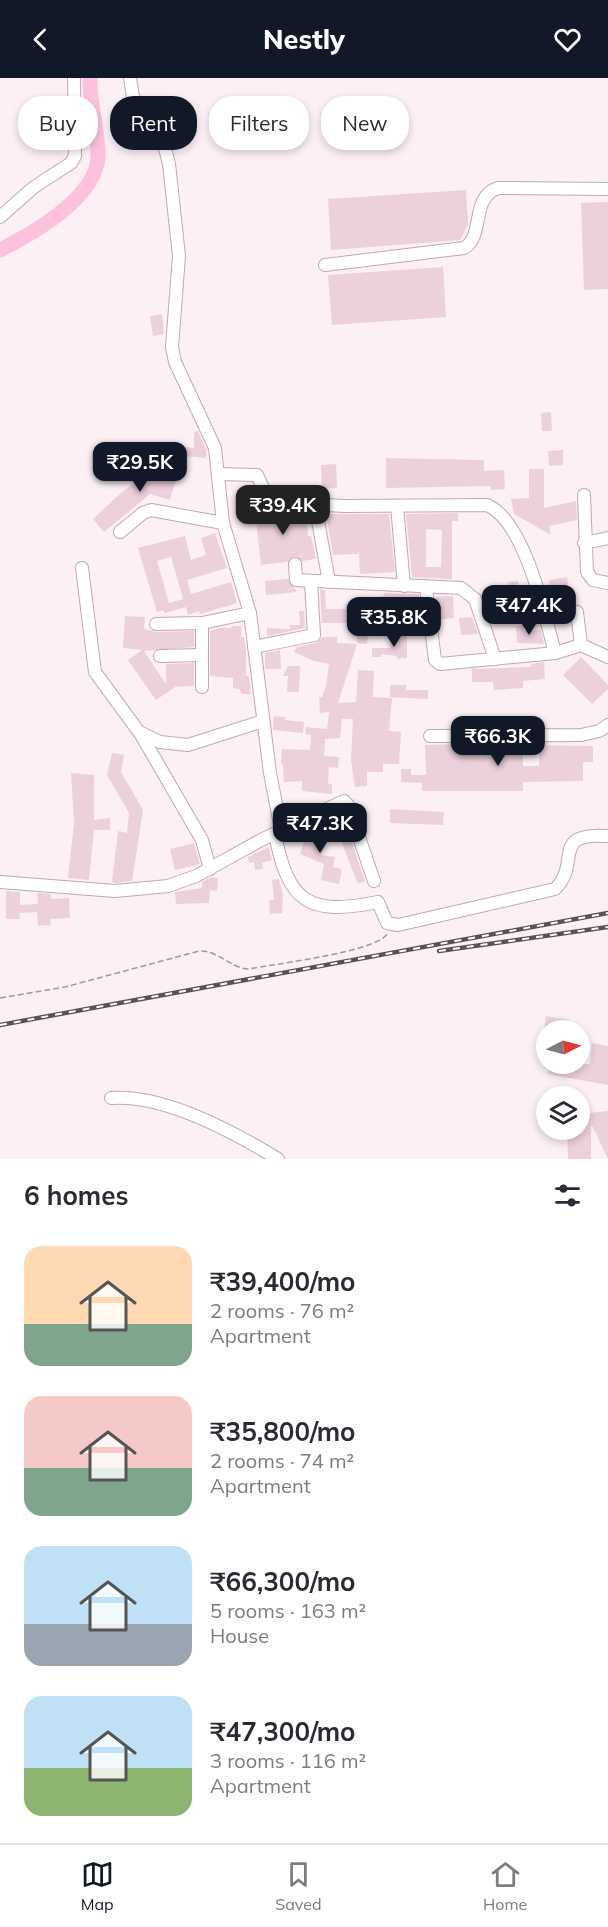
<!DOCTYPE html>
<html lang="en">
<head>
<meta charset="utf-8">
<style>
	:root { --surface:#fff; --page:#f2f2f3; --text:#2b2b33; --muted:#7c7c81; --line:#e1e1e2; --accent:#111827 }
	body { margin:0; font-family:Mulish,sans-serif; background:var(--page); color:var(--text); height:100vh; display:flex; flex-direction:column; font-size:22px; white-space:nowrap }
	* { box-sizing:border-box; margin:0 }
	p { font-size:20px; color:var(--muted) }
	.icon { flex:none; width:33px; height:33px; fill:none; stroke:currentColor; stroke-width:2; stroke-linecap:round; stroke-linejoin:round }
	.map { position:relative; height:1081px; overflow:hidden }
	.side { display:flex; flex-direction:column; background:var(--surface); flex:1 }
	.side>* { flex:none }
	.hud { position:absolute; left:18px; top:18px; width:573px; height:54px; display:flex; gap:12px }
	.needle { width:39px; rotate:84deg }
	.tools { position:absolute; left:536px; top:942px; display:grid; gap:12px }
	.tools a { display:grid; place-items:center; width:54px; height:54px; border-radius:50%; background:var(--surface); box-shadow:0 3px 9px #0003; font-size:30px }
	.price { position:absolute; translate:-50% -51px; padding:0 14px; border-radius:12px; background:var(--accent); color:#fff; font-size:20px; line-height:39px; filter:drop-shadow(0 2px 3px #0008) }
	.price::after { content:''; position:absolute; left:50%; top:36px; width:18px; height:14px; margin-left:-9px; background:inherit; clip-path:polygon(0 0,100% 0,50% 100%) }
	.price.selected { background:#222; color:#fff }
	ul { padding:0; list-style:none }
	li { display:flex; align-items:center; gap:18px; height:150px; padding:0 24px }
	li span { display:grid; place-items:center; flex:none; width:168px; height:120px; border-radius:18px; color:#555 }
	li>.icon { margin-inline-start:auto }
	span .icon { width:72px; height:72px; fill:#fffc; stroke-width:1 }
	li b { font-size:26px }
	h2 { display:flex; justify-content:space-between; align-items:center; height:72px; padding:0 24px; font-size:26px }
	.pill { padding:0 21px; border-radius:24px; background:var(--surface); box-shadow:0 3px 9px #0003; font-size:21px; line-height:54px }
	.pill.selected { background:var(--accent); color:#fff }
	header { display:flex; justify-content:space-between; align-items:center; height:78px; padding:0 24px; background:var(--accent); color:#fff; font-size:27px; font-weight:800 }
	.dock { display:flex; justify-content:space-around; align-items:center; height:84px; border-top:2px solid var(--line); background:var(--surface); font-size:16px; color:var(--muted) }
	.dock a { display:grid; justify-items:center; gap:3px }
	.dock .selected { color:var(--accent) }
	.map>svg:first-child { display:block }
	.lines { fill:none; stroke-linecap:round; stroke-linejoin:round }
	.river { stroke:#fcc2dd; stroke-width:15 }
	.building { fill:#ecd0dc; fill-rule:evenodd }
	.minor-casing { stroke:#c2a7b3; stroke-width:14 }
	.path { stroke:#a2979c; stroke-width:1.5; stroke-dasharray:6 3; stroke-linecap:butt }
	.minor { stroke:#fff; stroke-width:12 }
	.rail-casing { stroke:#5b5055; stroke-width:4.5 }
	.rail { stroke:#fff; stroke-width:2; stroke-dasharray:7; stroke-linecap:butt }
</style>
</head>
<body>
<header><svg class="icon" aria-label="back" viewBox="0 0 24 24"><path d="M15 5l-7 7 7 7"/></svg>Nestly<svg class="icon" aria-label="heart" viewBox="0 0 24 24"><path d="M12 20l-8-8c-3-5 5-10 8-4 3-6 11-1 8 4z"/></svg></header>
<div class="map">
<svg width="608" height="1081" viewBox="0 0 608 1081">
	<rect width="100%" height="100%" fill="#fcf0f5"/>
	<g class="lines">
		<path class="river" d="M0,172C32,156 96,120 98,79C99,53 89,27 90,0"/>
	</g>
	<g class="building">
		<polygon points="466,112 468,147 460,162 331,172 328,121"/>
		<polygon points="608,124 608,211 584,212 581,125"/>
		<polygon points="443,189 446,239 332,247 328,197"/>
		<polygon points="162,236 164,256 153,258 150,238"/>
		<polygon points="551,334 552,353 542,353 541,335"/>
		<polygon points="198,353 206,371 206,380 185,378 186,369 194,370 194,354"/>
		<polygon points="172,370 181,375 170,400 176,401 170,422 150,416 104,454 93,441 122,414 149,394 160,397"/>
		<polygon points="563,372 563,387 549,388 548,373"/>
		<polygon points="386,380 484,382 484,393 504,392 505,411 491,412 490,408 386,410"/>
		<polygon points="336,386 337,410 322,411 321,387"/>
		<polygon points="529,391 544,391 544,430 576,423 577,442 549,448 551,457 514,436 511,421 529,420"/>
		<polygon points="272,431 306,434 308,458 311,458 316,481 302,483 294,478 287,484 261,487 255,433"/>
		<path d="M458,435V443H452V501L412,499L406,436ZM426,451L442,452L441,489H426Z"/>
		<polygon points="326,436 389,436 395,494 360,496 359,476 333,477"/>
		<path d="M215,455L227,490L187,502L191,516L231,504L237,525L200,536L199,533L188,537L186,529L165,535L163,532L157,534L138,470L185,458L191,482L206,477L201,460ZM171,479L183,521L169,525L157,483Z"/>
		<polygon points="567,499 572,528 569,535 554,538 549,502"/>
		<polygon points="288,501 297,514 266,517 265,503"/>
		<polygon points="518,503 519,513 529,511 534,527 525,528 523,520 511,522 508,504"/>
		<polygon points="320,511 325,512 326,531 346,531 345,526 366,526 366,520 384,518 384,515 419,516 423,550 410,552 407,531 395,531 395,535 382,535 381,548 370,547 371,533 355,534 355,545 322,545"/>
		<polygon points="453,518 454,540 438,542 436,519"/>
		<polygon points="299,533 304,533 305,550 267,558 267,550 290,551 289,547 300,547"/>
		<polygon points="125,538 145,539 144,551 156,554 194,553 194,569 144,573 166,606 166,586 194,585 194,608 175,609 156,622 128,582 142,572 123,570"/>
		<polygon points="472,539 478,556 461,557 459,540"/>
		<polygon points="358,546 369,547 367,566 357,565"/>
		<polygon points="232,548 241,548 241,559 244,559 246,573 246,598 249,598 251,616 242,616 239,611 233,610 233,600 210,598 210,553 219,550 232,550"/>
		<polygon points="516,548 524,548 524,553 541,552 544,566 517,565"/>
		<polygon points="407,554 407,580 397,581 397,578 381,576 381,579 372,579 372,570 390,570 392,559 401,560 400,555"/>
		<polygon points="322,559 337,559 337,565 357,566 338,625 356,624 358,592 374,593 373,619 392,620 389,653 401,654 399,686 383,686 383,694 367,694 367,708 355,709 351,682 353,641 342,641 340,660 325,661 324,678 339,679 338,690 329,689 328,706 332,706 332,716 302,713 302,703 284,704 283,687 281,686 282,671 310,672 311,657 305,656 306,649 327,651 329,634 320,635 319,619 322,619 326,608 329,586 314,583 294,574 297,569 316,565"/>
		<polygon points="280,572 281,591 265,591 265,575"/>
		<polygon points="581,579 608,607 608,611 592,626 563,597"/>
		<polygon points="544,584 545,601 523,603 523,610 494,612 493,604 472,604 472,591 531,589 531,586"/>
		<polygon points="288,588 300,588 299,614 287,614 288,598 283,598"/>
		<polygon points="390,607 406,607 406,612 428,612 428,621 390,619"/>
		<polygon points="274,638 285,639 285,642 304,644 303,655 273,652"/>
		<path d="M460,666L593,668V684H583V703L523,704V713H422V705L401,704V691H411V697H426L425,667ZM523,674H539V688H523Z"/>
		<polygon points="112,675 124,677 121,694 143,732 132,803 115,805 112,804 118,753 127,755 129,735 107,697"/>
		<polygon points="71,695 94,697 94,742 110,740 110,752 94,752 89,802 68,800 74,745"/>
		<polygon points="390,731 444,734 443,747 390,745"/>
		<polygon points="341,733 365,803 358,806 336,750 341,748 338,735"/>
		<polygon points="318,744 321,755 328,758 321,777 335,779 333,789 342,791 339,806 321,802 324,786 300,776 309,749"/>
		<polygon points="194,765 200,786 175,792 170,771"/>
		<polygon points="269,769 272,782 262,785 263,791 255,792 254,784 249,785 248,779"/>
		<polygon points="211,799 218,800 217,813 210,812 209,825 176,826 175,814 202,810 202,804"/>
		<polygon points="279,801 283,817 282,835 270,836 269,822 274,822 272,802"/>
		<polygon points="6,813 20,814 20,827 38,826 37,815 51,816 51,821 69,820 70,840 50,841 51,847 38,848 37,834 19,835 20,841 6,841"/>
		<polygon points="546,938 570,942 568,952 544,952"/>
		<polygon points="592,965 608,968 608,1007 548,996 550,986 590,986"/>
		<polygon points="608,1033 608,1081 591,1045 591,1081 568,1081 567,1052 579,1052 579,1036"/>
	</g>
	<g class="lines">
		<g class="minor-casing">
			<g id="minor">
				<polyline points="130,0 133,19 165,70 169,86 179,178 172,269 175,284 215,370 223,445 250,535 270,695 281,752"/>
				<polyline points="0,139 34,109 71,85 75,78 74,0"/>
				<path d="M325,187L464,170C485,158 470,119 498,110L608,111"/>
				<path d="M218,396L257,397L267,418L275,424L344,428L487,427C525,443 545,538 555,575"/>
				<polyline points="584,417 587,494 593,502 608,505"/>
				<polyline points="315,426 329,504"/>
				<polyline points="397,428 404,508"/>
				<polyline points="120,454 143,435 151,432 223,445"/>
				<polyline points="584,465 608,460"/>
				<polyline points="295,486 296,502 461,510 475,521 495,581"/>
				<polyline points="82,490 95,594 139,654 160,664 188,667 263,643"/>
				<polyline points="426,509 435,582 440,586 555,575 581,567 608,579"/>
				<polyline points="577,534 581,567"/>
				<polyline points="156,546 202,545 250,535"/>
				<polyline points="254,569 314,557 311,503"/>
				<polyline points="160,578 201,577"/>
				<polyline points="202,609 202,545"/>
				<polyline points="140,655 202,762 210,791"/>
				<polyline points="430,658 581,657 599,653 608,647"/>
				<path d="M275,756C288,825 309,838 378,824L387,845L398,847L555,811C582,785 549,754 608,758"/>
				<polyline points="0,804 115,813 168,808 196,798 261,762 344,723 348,727 374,803"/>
				<path d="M111,1020C163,1016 234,1054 278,1081"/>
			</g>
		</g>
		<path class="path" d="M0,920L65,909L199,873C219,872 231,891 249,891C274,886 376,874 387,856"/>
		<use href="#minor" class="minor"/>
		<g class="rail-casing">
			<g id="rail">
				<polyline points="439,873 608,849"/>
				<polyline points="0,947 608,835"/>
			</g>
		</g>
		<use href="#rail" class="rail"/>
	</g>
</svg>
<div class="tools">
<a><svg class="needle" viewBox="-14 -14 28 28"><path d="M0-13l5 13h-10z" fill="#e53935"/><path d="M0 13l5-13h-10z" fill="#7c7c81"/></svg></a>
<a><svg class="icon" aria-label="layers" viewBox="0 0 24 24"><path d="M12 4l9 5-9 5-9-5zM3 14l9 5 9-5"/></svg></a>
</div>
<b class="price" style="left:140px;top:415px">₹29.5K</b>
<b class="price selected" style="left:283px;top:458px">₹39.4K</b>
<b class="price" style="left:529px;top:558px">₹47.4K</b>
<b class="price" style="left:394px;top:570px">₹35.8K</b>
<b class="price" style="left:498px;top:689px">₹66.3K</b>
<b class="price" style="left:320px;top:776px">₹47.3K</b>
<div class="hud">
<a class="pill">Buy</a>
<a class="pill selected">Rent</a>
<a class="pill">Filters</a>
<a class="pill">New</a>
</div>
</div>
<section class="side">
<h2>6 homes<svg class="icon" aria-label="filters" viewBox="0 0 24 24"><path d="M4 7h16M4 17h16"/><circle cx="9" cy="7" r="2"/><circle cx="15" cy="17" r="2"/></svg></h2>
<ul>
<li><span style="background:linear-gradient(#ffd9b3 65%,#7fa58c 0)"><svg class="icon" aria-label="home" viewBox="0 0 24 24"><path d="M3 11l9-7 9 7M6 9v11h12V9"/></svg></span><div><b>₹39,400/mo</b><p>2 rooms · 76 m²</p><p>Apartment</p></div></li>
<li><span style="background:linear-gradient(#f6c9c9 60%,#7fa58c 0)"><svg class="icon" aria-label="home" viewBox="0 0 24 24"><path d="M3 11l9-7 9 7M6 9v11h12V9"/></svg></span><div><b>₹35,800/mo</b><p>2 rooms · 74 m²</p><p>Apartment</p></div></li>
<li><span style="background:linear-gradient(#bfe0f5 65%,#9aa5b1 0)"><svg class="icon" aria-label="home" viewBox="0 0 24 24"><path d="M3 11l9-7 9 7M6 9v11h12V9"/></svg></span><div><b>₹66,300/mo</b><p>5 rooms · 163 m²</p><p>House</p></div></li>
<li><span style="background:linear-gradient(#bfe0f5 60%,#8fb573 0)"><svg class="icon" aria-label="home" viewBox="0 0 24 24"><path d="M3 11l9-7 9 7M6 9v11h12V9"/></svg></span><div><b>₹47,300/mo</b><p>3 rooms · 116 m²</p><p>Apartment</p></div></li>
</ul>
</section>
<nav class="dock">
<a class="selected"><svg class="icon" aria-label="map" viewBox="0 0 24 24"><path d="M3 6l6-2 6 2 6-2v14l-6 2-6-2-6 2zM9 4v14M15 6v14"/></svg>Map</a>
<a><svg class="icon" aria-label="saved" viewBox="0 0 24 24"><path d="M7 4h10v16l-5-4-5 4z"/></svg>Saved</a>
<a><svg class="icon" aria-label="home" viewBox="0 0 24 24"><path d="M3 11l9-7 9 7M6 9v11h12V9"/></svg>Home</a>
</nav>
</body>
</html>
